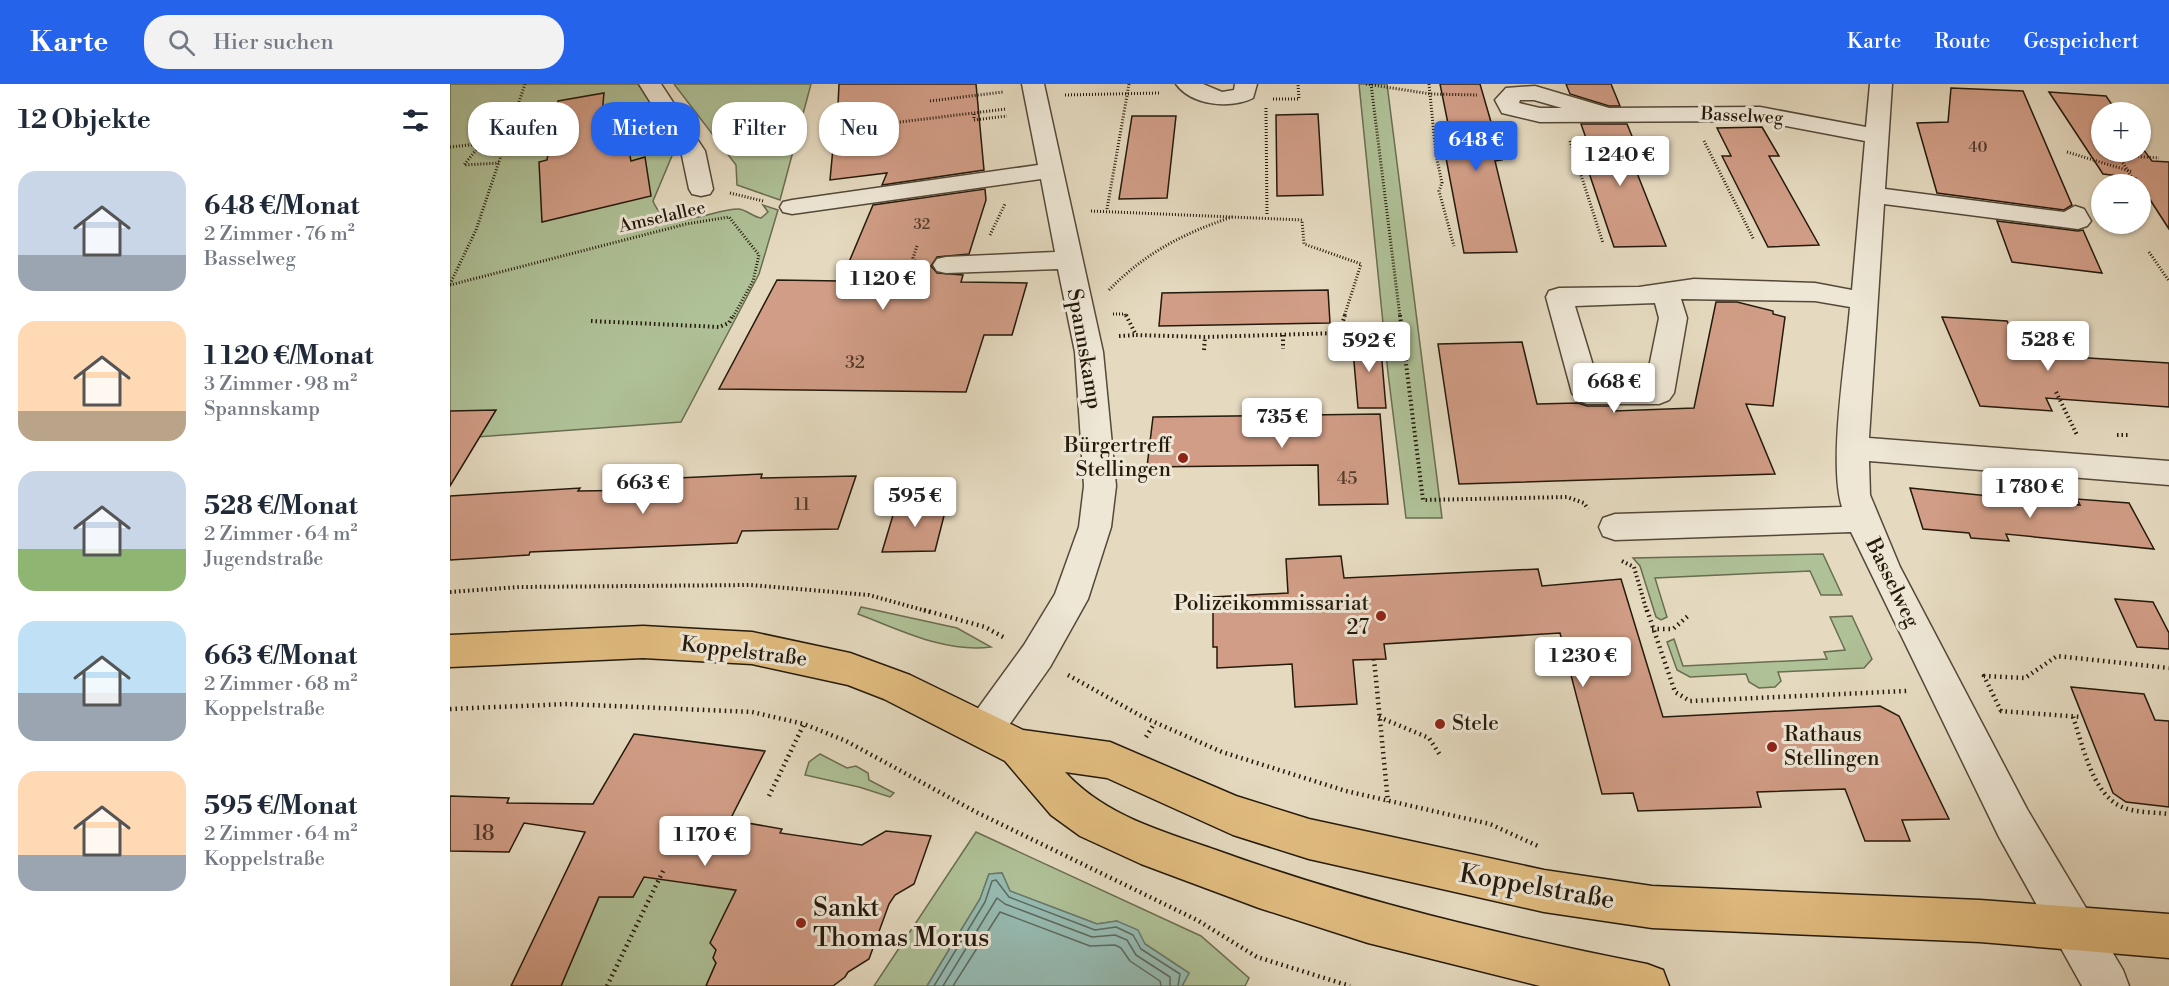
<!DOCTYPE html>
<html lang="de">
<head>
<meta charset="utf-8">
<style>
	:root { --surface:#fff; --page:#f2f2f3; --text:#1f2937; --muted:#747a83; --accent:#2563eb }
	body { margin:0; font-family:"Libre Bodoni",serif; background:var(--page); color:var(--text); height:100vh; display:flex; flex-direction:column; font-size:22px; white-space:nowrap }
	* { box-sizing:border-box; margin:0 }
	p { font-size:20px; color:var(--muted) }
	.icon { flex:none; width:33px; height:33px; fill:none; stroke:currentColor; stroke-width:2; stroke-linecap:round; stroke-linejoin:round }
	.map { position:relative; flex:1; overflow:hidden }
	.side { display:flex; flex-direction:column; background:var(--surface); width:450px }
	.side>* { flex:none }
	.guide { position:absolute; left:18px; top:18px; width:570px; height:54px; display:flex; gap:12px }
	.tools { position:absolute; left:1641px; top:18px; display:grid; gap:12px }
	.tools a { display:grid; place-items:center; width:60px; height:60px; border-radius:50%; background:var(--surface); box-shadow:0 2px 4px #0004; font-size:30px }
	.price { position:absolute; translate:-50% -51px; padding:0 14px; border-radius:6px; background:#fff; color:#222; font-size:20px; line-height:39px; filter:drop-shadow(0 2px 3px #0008) }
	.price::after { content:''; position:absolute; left:50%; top:36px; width:18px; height:14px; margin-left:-9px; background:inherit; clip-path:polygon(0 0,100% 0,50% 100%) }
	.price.active { background:var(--accent); color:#fff }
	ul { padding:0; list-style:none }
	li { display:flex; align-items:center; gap:18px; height:150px; padding:0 18px }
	li span { display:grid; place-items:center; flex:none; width:168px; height:120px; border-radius:18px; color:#555 }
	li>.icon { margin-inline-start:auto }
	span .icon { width:72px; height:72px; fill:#fffc; stroke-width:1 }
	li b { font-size:26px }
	h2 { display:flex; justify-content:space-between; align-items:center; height:72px; padding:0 18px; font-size:26px }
	.chip { padding:0 21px; border-radius:24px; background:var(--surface); box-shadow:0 2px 4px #0004; font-size:21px; line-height:54px }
	.chip.active { background:var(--accent); color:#fff }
	header { display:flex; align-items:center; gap:36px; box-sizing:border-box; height:84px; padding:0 30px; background:var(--accent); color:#fff }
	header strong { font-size:28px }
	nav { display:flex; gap:33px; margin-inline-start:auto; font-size:21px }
	.search { width:420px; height:54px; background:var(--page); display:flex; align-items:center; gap:15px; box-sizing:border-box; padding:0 21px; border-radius:24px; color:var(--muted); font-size:22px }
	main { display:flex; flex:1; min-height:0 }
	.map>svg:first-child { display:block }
	.green { fill:#afc197; stroke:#6a6d51; stroke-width:1.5 }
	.water { fill:#96bbb2; stroke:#687a6f; stroke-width:1.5 }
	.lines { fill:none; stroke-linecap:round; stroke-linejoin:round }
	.shore { stroke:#5d6a5e; stroke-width:1.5 }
	.building { fill:#d19d86; stroke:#24190b; stroke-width:1.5 }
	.minor-casing { stroke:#544938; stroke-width:3 }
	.major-casing { stroke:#24190b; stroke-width:3 }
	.path-far2 { stroke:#24190b; stroke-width:3; stroke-dasharray:1 2; stroke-linecap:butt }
	.path-far1 { stroke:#24190b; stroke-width:4; stroke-dasharray:1.5 3; stroke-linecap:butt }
	.path { stroke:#24190b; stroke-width:4.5; stroke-dasharray:1.5 4; stroke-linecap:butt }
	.minor { fill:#eee7d6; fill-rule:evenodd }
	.major { fill:#e2bd80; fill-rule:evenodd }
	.poi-dot { fill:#8f2418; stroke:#eee7d6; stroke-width:2 }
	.labels { text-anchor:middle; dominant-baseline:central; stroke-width:6; stroke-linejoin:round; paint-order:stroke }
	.far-number-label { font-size:15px; fill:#4f3a2a }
	.far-street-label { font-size:18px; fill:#24190b; stroke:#eee7d6 }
	.number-label { font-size:18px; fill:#4f3a2a }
	.street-label { font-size:21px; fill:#24190b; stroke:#eee7d6 }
	.poi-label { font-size:21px; fill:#24190b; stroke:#eee7d6; text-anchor:end }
	.near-number-label { font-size:21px; fill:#4f3a2a }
	.near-street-label { font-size:26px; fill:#24190b; stroke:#eee7d6 }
	.near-poi-label { font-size:26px; fill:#24190b; stroke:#eee7d6; text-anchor:start }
</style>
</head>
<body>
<header>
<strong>Karte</strong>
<div class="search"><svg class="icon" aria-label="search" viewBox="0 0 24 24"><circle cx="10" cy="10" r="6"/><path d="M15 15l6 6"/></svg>Hier suchen</div>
<nav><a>Karte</a><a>Route</a><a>Gespeichert</a></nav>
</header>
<main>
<section class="side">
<h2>12 Objekte<svg class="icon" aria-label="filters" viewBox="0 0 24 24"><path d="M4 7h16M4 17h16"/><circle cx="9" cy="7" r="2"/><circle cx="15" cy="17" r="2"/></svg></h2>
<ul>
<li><span style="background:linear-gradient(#c9d6e8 70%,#9aa5b1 0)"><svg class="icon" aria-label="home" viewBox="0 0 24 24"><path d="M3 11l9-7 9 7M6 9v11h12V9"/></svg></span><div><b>648 €/Monat</b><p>2 Zimmer · 76 m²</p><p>Basselweg</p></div></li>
<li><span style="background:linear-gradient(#ffd9b3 75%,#b9a48a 0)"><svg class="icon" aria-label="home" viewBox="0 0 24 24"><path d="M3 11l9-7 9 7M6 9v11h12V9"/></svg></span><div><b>1 120 €/Monat</b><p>3 Zimmer · 98 m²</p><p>Spannskamp</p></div></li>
<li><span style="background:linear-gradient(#c9d6e8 65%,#8fb573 0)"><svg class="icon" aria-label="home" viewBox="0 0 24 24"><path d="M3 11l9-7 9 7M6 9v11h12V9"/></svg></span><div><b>528 €/Monat</b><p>2 Zimmer · 64 m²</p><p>Jugendstraße</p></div></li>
<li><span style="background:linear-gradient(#bfe0f5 60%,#9aa5b1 0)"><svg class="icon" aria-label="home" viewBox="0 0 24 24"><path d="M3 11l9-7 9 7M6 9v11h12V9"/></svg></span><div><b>663 €/Monat</b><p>2 Zimmer · 68 m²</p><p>Koppelstraße</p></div></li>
<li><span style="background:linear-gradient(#ffd9b3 70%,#9aa5b1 0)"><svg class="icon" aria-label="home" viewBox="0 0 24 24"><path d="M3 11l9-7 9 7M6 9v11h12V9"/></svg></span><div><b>595 €/Monat</b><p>2 Zimmer · 64 m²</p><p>Koppelstraße</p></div></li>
</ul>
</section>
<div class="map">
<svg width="1719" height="902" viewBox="0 0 1719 902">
	<rect width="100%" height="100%" fill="#e5dac0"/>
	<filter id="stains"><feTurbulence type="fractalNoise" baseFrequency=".00333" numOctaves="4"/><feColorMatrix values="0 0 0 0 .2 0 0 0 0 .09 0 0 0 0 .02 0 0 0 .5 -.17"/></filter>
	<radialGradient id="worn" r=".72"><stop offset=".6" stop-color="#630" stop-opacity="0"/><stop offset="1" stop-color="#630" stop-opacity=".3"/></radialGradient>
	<g class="green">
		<path d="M0,0H188L227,60L203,117C217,154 263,124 289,125C297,126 303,133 311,134L318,128L313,121L328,126L309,190L231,338L0,355Z"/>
		<polygon points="224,0 361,0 330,116 287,101 286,81"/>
		<polygon points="909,0 937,0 992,434 956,434 938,289"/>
		<polygon points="1373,470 1392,511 1371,511 1360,487 1205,494 1217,533 1211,536 1206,533 1190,482 1183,474"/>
		<path d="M411,523L507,544L541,563C494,569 451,546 408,530Z"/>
		<polygon points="1402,532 1422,575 1414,584 1328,588 1331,597 1325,603 1309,604 1299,598 1296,590 1240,593 1227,586 1217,558 1224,555 1233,582 1377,575 1374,568 1395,566 1380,533"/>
		<polygon points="370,670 397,684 406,682 418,689 419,696 444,709 440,713 409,703 355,691 359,678"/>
		<polygon points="526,748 751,852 799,894 795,902 732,902 739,889 695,860 667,837 647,840 560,807 552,789 539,790 530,815 477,902 424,902"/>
		<polygon points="199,783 248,801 296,808 266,866 266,879 256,902 111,902 149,813 183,813"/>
	</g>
	<polygon class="water" points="552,789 560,807 647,840 667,837 688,846 695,860 739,889 732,902 477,902 530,815 539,790"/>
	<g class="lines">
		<g class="shore">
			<polyline points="484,902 535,818 542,797 546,796 559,813 645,846 666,843 683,851 691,865 730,890 728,902"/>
			<polyline points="493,902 547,814 555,820 642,853 665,851 677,856 686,871 720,893 720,902"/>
			<polyline points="503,902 550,828 640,862 665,861 671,864 680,877 710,897 711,902"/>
		</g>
	</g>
	<g class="building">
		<polygon points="389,0 526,0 534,86 432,101 437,89 380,96 383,64 386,64"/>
		<polygon points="990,0 1030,0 1052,76 1045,77 1067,168 1014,169 996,74 1005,74"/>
		<polygon points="1116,0 1161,0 1170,22 1159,22 1120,10"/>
		<polygon points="1501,4 1573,7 1622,121 1614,126 1487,109 1467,39 1498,38"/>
		<polygon points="1599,8 1656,12 1667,28 1652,28 1652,68 1690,68 1690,61 1702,77 1719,78 1719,145 1686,94 1653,90"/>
		<polygon points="154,9 149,62 177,56 181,77 195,73 201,112 92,138 89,78 97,76 108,17"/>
		<polygon points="868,30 873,111 827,112 826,31"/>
		<polygon points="682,32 726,32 717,114 669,115"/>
		<polygon points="1131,40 1177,40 1191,74 1181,74 1216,162 1164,163 1134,74 1143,74"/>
		<polygon points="1312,43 1329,72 1319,72 1369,161 1318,163 1272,72 1281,72 1267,44"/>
		<polygon points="535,105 536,116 519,170 487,173 481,182 487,189 513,191 511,198 577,199 562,251 534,251 516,308 269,305 327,196 391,197 423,121"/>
		<polygon points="1547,137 1628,147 1633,146 1652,189 1562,178"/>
		<polygon points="878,206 880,239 709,242 712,209"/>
		<polygon points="1266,218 1287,218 1323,227 1323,230 1335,233 1323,322 1296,320 1325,390 1009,400 988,260 1072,258 1087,320 1128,319 1137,322 1161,322 1163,327 1244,324"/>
		<polygon points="1492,233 1557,237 1573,270 1719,279 1719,323 1596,314 1602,327 1530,322"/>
		<polygon points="930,254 936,324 908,324 902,255"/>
		<polygon points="46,326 0,402 0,327"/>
		<polygon points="930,330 938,420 869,421 868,381 697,383 703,333"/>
		<polygon points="312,390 311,394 406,392 388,445 292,447 287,459 80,468 79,471 0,476 0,412 130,404 128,407 201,406 206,395"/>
		<polygon points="1460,404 1630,421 1627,415 1679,419 1704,465 1556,450 1559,457 1521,454 1519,449 1473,445"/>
		<polygon points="497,420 485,467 432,468 446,421"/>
		<polygon points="891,472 894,494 1088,485 1092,502 1171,495 1213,633 1430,622 1449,632 1499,735 1452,736 1460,757 1415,757 1395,705 1307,708 1311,723 1188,727 1183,709 1152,710 1110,549 934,560 936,575 903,576 907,620 845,623 842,580 767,584 767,563 763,563 763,513 838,509 836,475"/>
		<polygon points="1665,515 1703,518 1719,549 1719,565 1687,563"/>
		<polygon points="1621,603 1694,610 1705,636 1719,637 1719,723 1676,718 1663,709"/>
		<polygon points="184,650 315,667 280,736 332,745 330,749 412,761 436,747 481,752 464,800 445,811 439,820 419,875 398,888 395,893 383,902 256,902 266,879 263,874 266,866 260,859 286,806 194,793 183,813 149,813 111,902 61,902 135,748 74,739 59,768 0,767 0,712 59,714 57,719 143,720"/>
	</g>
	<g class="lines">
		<g class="minor-casing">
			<g id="minor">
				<polygon points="189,0 211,0 255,67 263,105 260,110 251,112 242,110 239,105 231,67"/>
				<polygon points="572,0 594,0 653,268 666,402 661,443 638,515 600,583 547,658 534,664 521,658 515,646 521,634 574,561 605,510 629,443 634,402 625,268 608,185 496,189 487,187 483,181 487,175 496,173 605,168 591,95 342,130 333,128 330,123 333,118 342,116 588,81"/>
				<path d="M726,0H753L772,8L784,6L785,0H807L803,14C781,25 742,22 726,0Z"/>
				<path d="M1420,0H1442L1435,105L1614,128L1625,122L1634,125L1641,137L1637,142L1628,145L1434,120L1419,354L1719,377V401L1419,377L1420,411L1450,483L1577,725L1673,886L1679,902H1632L1549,753L1401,448L1165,456L1153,452L1149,443L1153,434L1165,430L1392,423C1378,379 1396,273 1400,223L1365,217L1231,215L1237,234L1224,309L1219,316L1209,320H1137L1127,316L1122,309L1096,213L1099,207L1109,204L1189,203L1244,195L1365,199L1402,206L1415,57L1310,37L1090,38L1052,29L1045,16L1056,4L1085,2L1159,24L1310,23L1416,43ZM1070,16H1084L1112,24H1090L1069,19ZM1205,219L1209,234L1196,298H1148L1125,222Z"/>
			</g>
		</g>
		<g class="major-casing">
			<path id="major" d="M193,542L302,548L400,569L460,591L573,646L660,658L786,712L859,735L1094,786L1202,802L1530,816L1719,830V874L1530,858L1202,844L1094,828L859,775L783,751L657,694L615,688C655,732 712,747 766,766C907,817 1051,851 1197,880L1213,886L1219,902H1090L918,859L809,824L691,780L630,752L601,731L555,677L434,615L398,601L302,580L193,574L0,583V551Z"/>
		</g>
		<g class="path-far2">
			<polyline points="916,0 981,10 1027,11"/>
			<polyline points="921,0 950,233"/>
			<polyline points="979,0 986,71 992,99 989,107 1004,162"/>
			<polyline points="615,11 710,9"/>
			<polyline points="823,15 849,15 848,0"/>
			<polyline points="480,17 553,8"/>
			<polyline points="426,23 426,41 556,25"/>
			<polyline points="816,24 817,132"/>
			<polyline points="524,30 524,36 557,32"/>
			<polyline points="1120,57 1153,159"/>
			<polyline points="1254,57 1304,156"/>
			<polyline points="30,61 14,81 49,79"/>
			<polyline points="0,63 57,57"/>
			<polyline points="1617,68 1683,88"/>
			<polyline points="1686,100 1668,71 1709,74"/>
			<polyline points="1690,107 1696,117 1701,117"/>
			<polyline points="280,109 313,117"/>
			<polyline points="657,125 679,0"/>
			<polyline points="641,127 852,136 854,160 911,180 894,233"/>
			<polyline points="540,151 555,120"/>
			<polyline points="467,162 463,174 468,182"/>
			<polyline points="1699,168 1719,197"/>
			<polyline points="0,200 26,146 75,0"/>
			<polyline points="0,201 236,140 279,133 309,171 303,197 283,233"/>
			<path d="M659,206C695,169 734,149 782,133"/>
			<polyline points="663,230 675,230 676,233"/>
		</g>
		<g class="path-far1">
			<polyline points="676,231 686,251 755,253 889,249 895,231"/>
			<polyline points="950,231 973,416 1117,413 1134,419 1138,425"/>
			<polyline points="141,237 269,243 279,239 283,231"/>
			<polyline points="833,251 833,265"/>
			<polyline points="669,252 686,251"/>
			<polyline points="754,266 755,253"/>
			<polyline points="1606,308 1627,351"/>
			<polyline points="1667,351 1680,351"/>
			<polyline points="1172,477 1184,483 1197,528"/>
			<polyline points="0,508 69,503 301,501 419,511 480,528"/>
		</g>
		<g class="path">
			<polyline points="474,526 535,543 555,554"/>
			<polyline points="1197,526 1225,608 1240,617 1457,607"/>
			<polyline points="1202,545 1223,545 1238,532"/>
			<polyline points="924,575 938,718"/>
			<polyline points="618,591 693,633 772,668 896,707 1040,740 1090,763"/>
			<polyline points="0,625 117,620 302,628 354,640 396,657 526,728 747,836 807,873 900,902"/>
			<polyline points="1550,627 1632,633"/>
			<polyline points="1551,627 1534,592 1575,594 1607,572 1719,584"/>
			<polyline points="929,633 979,654 990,671"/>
			<path d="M1623,633C1633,661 1642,710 1672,723C1686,729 1704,728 1719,730"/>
			<polyline points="696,653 704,640"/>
			<polyline points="319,712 354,640"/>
			<polyline points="157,902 214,785"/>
		</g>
		<use href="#minor" class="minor"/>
		<use href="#major" class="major"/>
	</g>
	<g class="poi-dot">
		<circle cx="733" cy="374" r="6"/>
		<circle cx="931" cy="532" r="6"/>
		<circle cx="990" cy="640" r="6"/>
		<circle cx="1322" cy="663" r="6"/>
		<circle cx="351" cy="839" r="6"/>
	</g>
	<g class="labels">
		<g class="far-number-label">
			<text x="1528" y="63">40</text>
			<text x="472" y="140">32</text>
		</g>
		<g class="far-street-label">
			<text transform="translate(1292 32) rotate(3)">Basselweg</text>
			<text transform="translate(212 133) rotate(-13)">Amselallee</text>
		</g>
		<g class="number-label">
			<text x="405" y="278">32</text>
			<text x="897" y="394">45</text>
			<text x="352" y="420">11</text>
		</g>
		<g class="street-label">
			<text transform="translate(634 265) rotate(80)">Spannskamp</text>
			<text transform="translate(1442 499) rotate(64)">Basselweg</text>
			<text transform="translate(294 568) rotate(7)">Koppelstraße</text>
		</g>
		<g class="poi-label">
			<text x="721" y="362">Bürgertreff<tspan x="721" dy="24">Stellingen</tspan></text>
			<text x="919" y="520">Polizeikommissariat<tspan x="919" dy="24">27</tspan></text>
			<text x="1002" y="640" text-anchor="start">Stele</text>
			<text x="1334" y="651" text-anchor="start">Rathaus<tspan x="1334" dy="24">Stellingen</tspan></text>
		</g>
		<g class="near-number-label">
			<text x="34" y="750">18</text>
		</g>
		<g class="near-street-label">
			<text transform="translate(1087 803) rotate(10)">Koppelstraße</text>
		</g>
		<g class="near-poi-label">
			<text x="363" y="824">Sankt<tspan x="363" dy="30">Thomas Morus</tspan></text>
		</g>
	</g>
	<rect width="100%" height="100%" filter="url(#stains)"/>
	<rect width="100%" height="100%" fill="url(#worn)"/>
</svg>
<div class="tools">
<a>+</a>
<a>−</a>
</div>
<b class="price active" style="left:1026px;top:88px">648 €</b>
<b class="price" style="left:1170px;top:103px">1 240 €</b>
<b class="price" style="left:433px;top:227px">1 120 €</b>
<b class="price" style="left:1598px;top:288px">528 €</b>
<b class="price" style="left:919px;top:289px">592 €</b>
<b class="price" style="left:1164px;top:330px">668 €</b>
<b class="price" style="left:832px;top:365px">735 €</b>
<b class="price" style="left:193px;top:431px">663 €</b>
<b class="price" style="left:1580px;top:435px">1 780 €</b>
<b class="price" style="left:465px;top:444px">595 €</b>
<b class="price" style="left:1133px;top:604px">1 230 €</b>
<b class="price" style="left:255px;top:783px">1 170 €</b>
<div class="guide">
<a class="chip">Kaufen</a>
<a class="chip active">Mieten</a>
<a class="chip">Filter</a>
<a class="chip">Neu</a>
</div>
</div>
</main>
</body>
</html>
